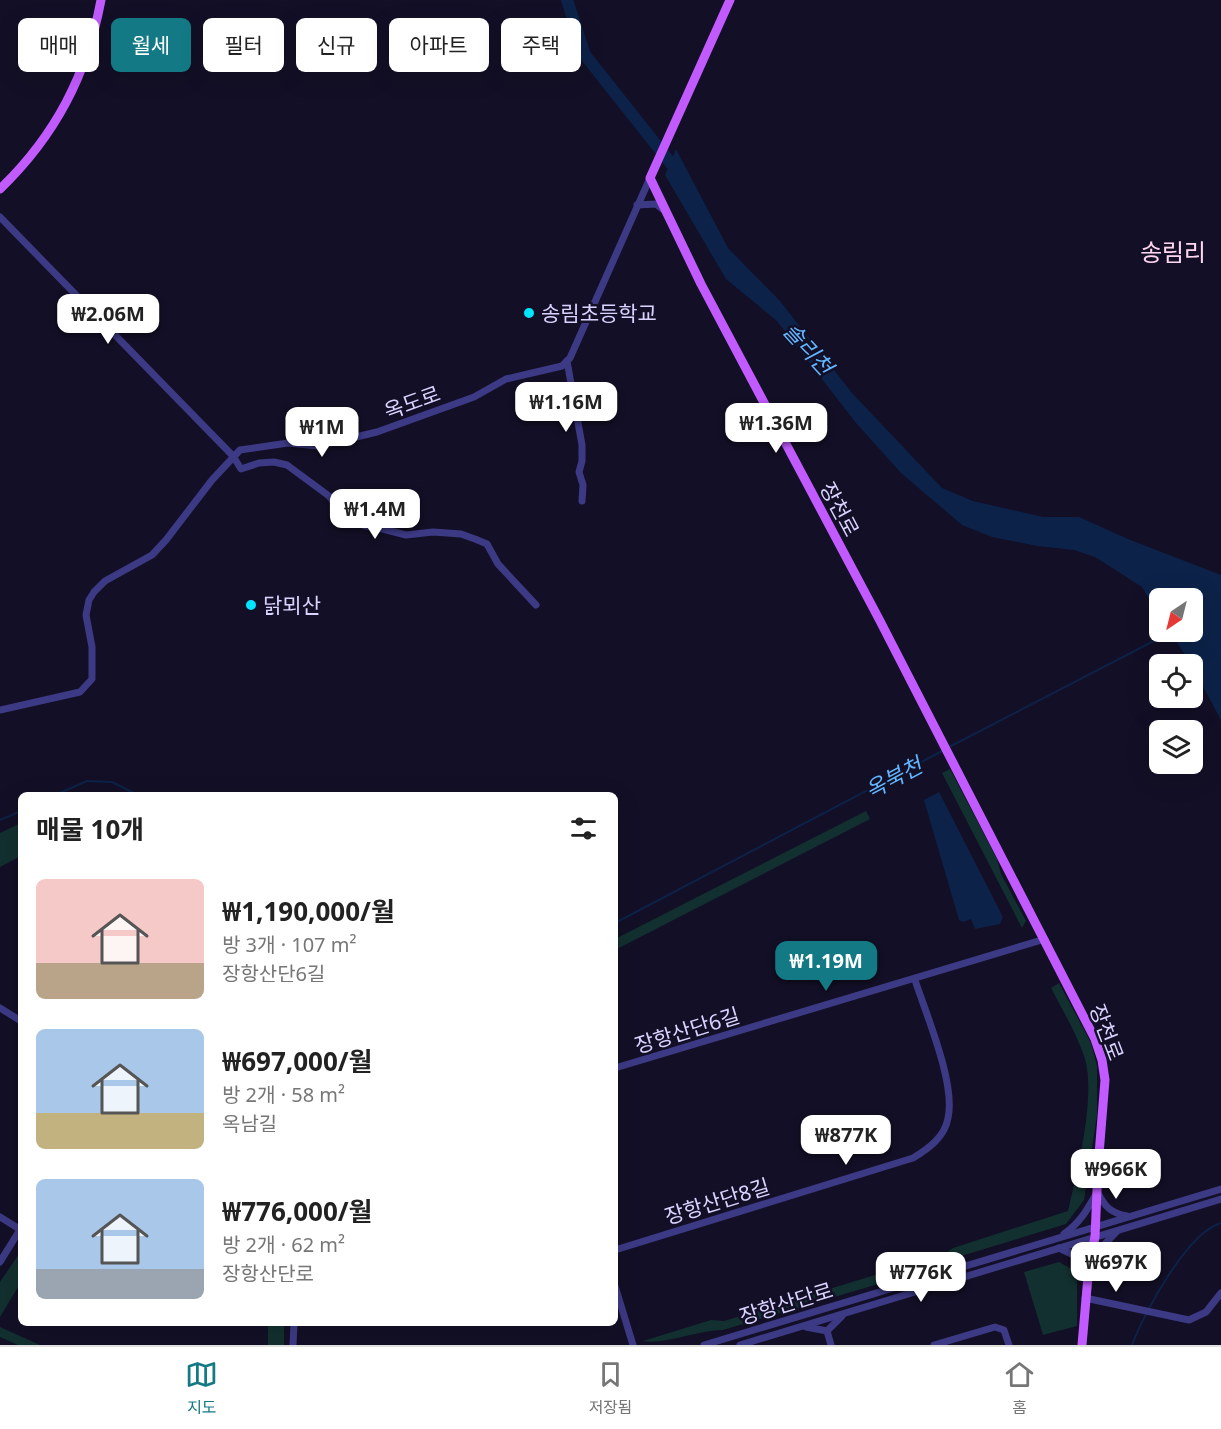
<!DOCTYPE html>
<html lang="ko">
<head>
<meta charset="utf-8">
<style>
	:root { --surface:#fff; --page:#f2f2f2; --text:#222; --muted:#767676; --line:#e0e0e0; --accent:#137a85 }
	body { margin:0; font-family:"Noto Sans","Noto Sans KR",sans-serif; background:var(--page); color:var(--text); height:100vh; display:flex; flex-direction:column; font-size:22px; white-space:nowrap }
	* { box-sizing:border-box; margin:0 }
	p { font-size:20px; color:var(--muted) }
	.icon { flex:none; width:33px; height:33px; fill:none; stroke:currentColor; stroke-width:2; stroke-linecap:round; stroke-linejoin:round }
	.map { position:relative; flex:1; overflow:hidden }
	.details { position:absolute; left:18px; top:792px; width:600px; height:534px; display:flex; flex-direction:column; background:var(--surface); border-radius:9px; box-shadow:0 6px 24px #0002 }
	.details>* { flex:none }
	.hud { position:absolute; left:18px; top:18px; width:600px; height:54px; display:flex; gap:12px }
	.needle { width:39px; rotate:215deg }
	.buttons { position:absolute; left:1149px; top:588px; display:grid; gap:12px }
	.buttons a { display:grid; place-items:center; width:54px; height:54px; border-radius:9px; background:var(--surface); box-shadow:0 6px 24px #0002; font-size:30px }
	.price { position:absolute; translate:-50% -51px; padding:0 14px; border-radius:12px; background:#fff; color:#222; font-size:20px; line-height:39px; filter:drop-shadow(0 2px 3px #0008) }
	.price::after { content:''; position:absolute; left:50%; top:36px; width:18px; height:14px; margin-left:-9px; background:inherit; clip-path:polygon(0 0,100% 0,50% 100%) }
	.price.selected { background:var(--accent); color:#fff }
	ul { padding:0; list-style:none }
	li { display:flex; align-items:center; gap:18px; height:150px; padding:0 18px }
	li span { display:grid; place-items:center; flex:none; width:168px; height:120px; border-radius:9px; color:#555 }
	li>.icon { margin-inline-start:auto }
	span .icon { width:72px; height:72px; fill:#fffc; stroke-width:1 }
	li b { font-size:26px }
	h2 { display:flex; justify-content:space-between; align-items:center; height:72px; padding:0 18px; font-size:26px }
	.chip { padding:0 21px; border-radius:9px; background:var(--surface); box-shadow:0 6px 24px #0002; font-size:21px; line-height:54px }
	.chip.selected { background:var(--accent); color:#fff }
	.tab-bar { display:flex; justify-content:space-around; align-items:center; height:84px; border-top:2px solid var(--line); background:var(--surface); font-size:16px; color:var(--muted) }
	.tab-bar a { display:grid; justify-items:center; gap:3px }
	.tab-bar .selected { color:var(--accent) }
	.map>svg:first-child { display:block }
	.green { fill:#12302f }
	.water { fill:#0c2248 }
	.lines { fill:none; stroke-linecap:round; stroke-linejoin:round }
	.stream { stroke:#0c2248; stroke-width:2 }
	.river { stroke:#0c2248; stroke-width:12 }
	.minor { stroke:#3d3a85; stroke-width:7 }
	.major { stroke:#c25bff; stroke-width:9 }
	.poi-dot { fill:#00e5ff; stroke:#130f26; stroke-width:2 }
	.labels { text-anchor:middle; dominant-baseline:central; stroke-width:5; stroke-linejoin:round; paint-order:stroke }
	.poi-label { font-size:21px; fill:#d9d4ff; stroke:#130f26; text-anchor:start }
	.street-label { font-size:21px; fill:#d9d4ff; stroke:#130f26 }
	.water-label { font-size:22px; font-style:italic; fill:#62b6ff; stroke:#130f26 }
	.quarter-label { font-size:24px; fill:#ffd6f0; stroke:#130f26 }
</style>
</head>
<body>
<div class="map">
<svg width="1221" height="1345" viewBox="0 0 1221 1345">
	<rect width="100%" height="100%" fill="#130f26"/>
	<g class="green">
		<polygon points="950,769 997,859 1001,874 1026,921 1022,928 942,773"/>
		<polygon points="866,811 870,819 615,950 615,939"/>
		<polygon points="21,823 21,856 0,867 0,833"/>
		<path d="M1059,983L1091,1043L1097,1066V1115L1084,1200L1066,1224L958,1257L949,1263L723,1330C698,1330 665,1345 643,1341L711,1320L724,1321L944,1254L953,1248L1068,1211C1077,1173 1096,1096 1085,1059C1077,1034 1063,1011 1051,988Z"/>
		<polygon points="21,1251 21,1282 0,1317 0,1282"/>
		<polygon points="1059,1262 1077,1272 1077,1326 1043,1335 1024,1272"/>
		<rect x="268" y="1323" width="16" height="22"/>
		<polygon points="0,1327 40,1345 18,1345 0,1337"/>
	</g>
	<g class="water">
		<polygon points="676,149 728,248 780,301 852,393 942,488 973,501 1043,517 1079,517 1128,539 1221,575 1221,720 1193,668 1192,664 1191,664 1170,632 1192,632 1192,598 1160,598 1159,616 1142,587 1095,557 1074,550 1037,546 992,537 962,525 901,473 856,423 777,321 726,279 665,175"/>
		<polygon points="939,792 1003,917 1000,924 975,929 971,919 963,922 959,920 924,800"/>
	</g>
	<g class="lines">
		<g class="stream">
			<polyline points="949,747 1171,632"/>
			<polyline points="55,795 87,781 112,782 138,795"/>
			<polyline points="0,820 21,811"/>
			<polyline points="615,923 944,750"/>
			<path d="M1132,1345C1144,1313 1187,1233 1221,1223"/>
		</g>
		<polyline class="river" points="567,0 585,55 673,166 679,176"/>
		<g class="minor">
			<polyline points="637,205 656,204 665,211"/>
			<polyline points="0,217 233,456 241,469 259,463 274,462 287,465 329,496 340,510 365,526 375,527 406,535 433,532 461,534 475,539 487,544 498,564 536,605"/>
			<polyline points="567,361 582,445 582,461 579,472 583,485 582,501"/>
			<polyline points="0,710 80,692 92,679 92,647 86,615 89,600 94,592 105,581 152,555 166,540 212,480 240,450 288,443 318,446 377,432 474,397 506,379 562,366 570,358 650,178"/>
			<polyline points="0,1008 21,1021"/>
			<polyline points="615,1068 1045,939"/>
			<path d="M1098,1193C1105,1207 1111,1213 1127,1216"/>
			<polyline points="0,1217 21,1230"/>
			<path d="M1064,1234C1080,1223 1087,1210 1096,1194"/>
			<polyline points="1059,1248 1082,1259 1089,1265 1102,1247 1117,1231"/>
			<path d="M615,1250L913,1158C928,1149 945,1137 948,1118C956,1084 926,1014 915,980"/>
			<polyline points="0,1262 21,1228"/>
			<polyline points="615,1286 633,1345"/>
			<polyline points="1085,1298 1189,1320 1206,1312 1221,1293"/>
			<polyline points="806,1327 827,1331"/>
			<polyline points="827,1331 842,1316"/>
			<polyline points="827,1331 831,1345"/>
			<polyline points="293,1345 294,1323"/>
			<polyline points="704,1345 1221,1189"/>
			<polyline points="740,1345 1221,1199"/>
			<polyline points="934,1345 995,1327 1004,1330 1009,1345"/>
		</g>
		<g class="major">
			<polyline points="730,0 650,178 701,284 879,619 1095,1039 1102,1060 1105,1080 1098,1167 1095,1237 1089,1265 1082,1345"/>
			<path d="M0,189C55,136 87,75 101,0"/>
		</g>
	</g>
	<g class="poi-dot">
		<circle cx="529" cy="313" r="6"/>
		<circle cx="251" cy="605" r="6"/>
	</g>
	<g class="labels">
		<g class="poi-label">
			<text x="541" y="313">송림초등학교</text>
			<text x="263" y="605">닭뫼산</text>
		</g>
		<g class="street-label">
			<text transform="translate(412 402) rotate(-20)">옥도로</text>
			<text transform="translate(840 509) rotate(62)">장천로</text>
			<text transform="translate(687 1030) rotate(-17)">장항산단6길</text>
			<text transform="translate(1107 1032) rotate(69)">장천로</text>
			<text transform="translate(717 1201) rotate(-17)">장항산단8길</text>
			<text transform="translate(786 1303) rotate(-17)">장항산단로</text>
		</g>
		<g class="water-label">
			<text transform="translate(809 348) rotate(48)">솔리천</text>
			<text transform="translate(893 777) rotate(-28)">옥북천</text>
		</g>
		<g class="quarter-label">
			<text x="1173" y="251">송림리</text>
		</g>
	</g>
</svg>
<div class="buttons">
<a><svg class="needle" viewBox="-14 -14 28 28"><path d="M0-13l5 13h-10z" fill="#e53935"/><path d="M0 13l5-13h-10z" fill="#767676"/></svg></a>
<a><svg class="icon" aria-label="locate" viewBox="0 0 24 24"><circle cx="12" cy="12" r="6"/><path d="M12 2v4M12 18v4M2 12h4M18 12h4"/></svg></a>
<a><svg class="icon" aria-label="layers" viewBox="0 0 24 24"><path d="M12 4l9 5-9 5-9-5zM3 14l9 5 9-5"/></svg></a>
</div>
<b class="price" style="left:108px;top:345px">₩2.06M</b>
<b class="price" style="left:566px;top:433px">₩1.16M</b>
<b class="price" style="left:776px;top:454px">₩1.36M</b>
<b class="price" style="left:322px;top:458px">₩1M</b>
<b class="price" style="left:375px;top:540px">₩1.4M</b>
<b class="price selected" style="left:826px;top:992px">₩1.19M</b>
<b class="price" style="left:846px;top:1166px">₩877K</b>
<b class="price" style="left:1116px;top:1200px">₩966K</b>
<b class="price" style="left:1116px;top:1293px">₩697K</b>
<b class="price" style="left:921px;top:1303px">₩776K</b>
<div class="hud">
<a class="chip">매매</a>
<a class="chip selected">월세</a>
<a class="chip">필터</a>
<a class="chip">신규</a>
<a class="chip">아파트</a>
<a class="chip">주택</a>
</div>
<section class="details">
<h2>매물 10개<svg class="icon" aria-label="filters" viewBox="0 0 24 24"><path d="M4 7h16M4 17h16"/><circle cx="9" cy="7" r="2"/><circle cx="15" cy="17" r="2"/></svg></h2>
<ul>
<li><span style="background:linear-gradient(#f6c9c9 70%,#b9a48a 0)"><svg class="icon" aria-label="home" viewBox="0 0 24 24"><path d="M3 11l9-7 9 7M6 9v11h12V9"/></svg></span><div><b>₩1,190,000/월</b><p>방 3개 · 107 m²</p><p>장항산단6길</p></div></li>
<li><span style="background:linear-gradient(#a9c7e8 70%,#c2b280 0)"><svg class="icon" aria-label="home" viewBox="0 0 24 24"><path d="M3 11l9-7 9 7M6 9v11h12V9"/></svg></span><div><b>₩697,000/월</b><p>방 2개 · 58 m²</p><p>옥남길</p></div></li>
<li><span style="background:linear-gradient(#a9c7e8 75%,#9aa5b1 0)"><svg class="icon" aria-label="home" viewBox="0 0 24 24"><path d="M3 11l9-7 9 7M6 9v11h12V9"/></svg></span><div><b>₩776,000/월</b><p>방 2개 · 62 m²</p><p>장항산단로</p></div></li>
</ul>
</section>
</div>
<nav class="tab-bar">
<a class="selected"><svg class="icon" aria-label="map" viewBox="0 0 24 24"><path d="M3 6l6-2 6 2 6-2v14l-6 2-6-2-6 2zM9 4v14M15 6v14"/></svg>지도</a>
<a><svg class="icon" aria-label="saved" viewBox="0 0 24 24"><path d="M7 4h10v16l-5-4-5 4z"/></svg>저장됨</a>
<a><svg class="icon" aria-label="home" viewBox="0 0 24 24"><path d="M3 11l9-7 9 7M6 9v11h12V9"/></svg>홈</a>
</nav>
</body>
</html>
